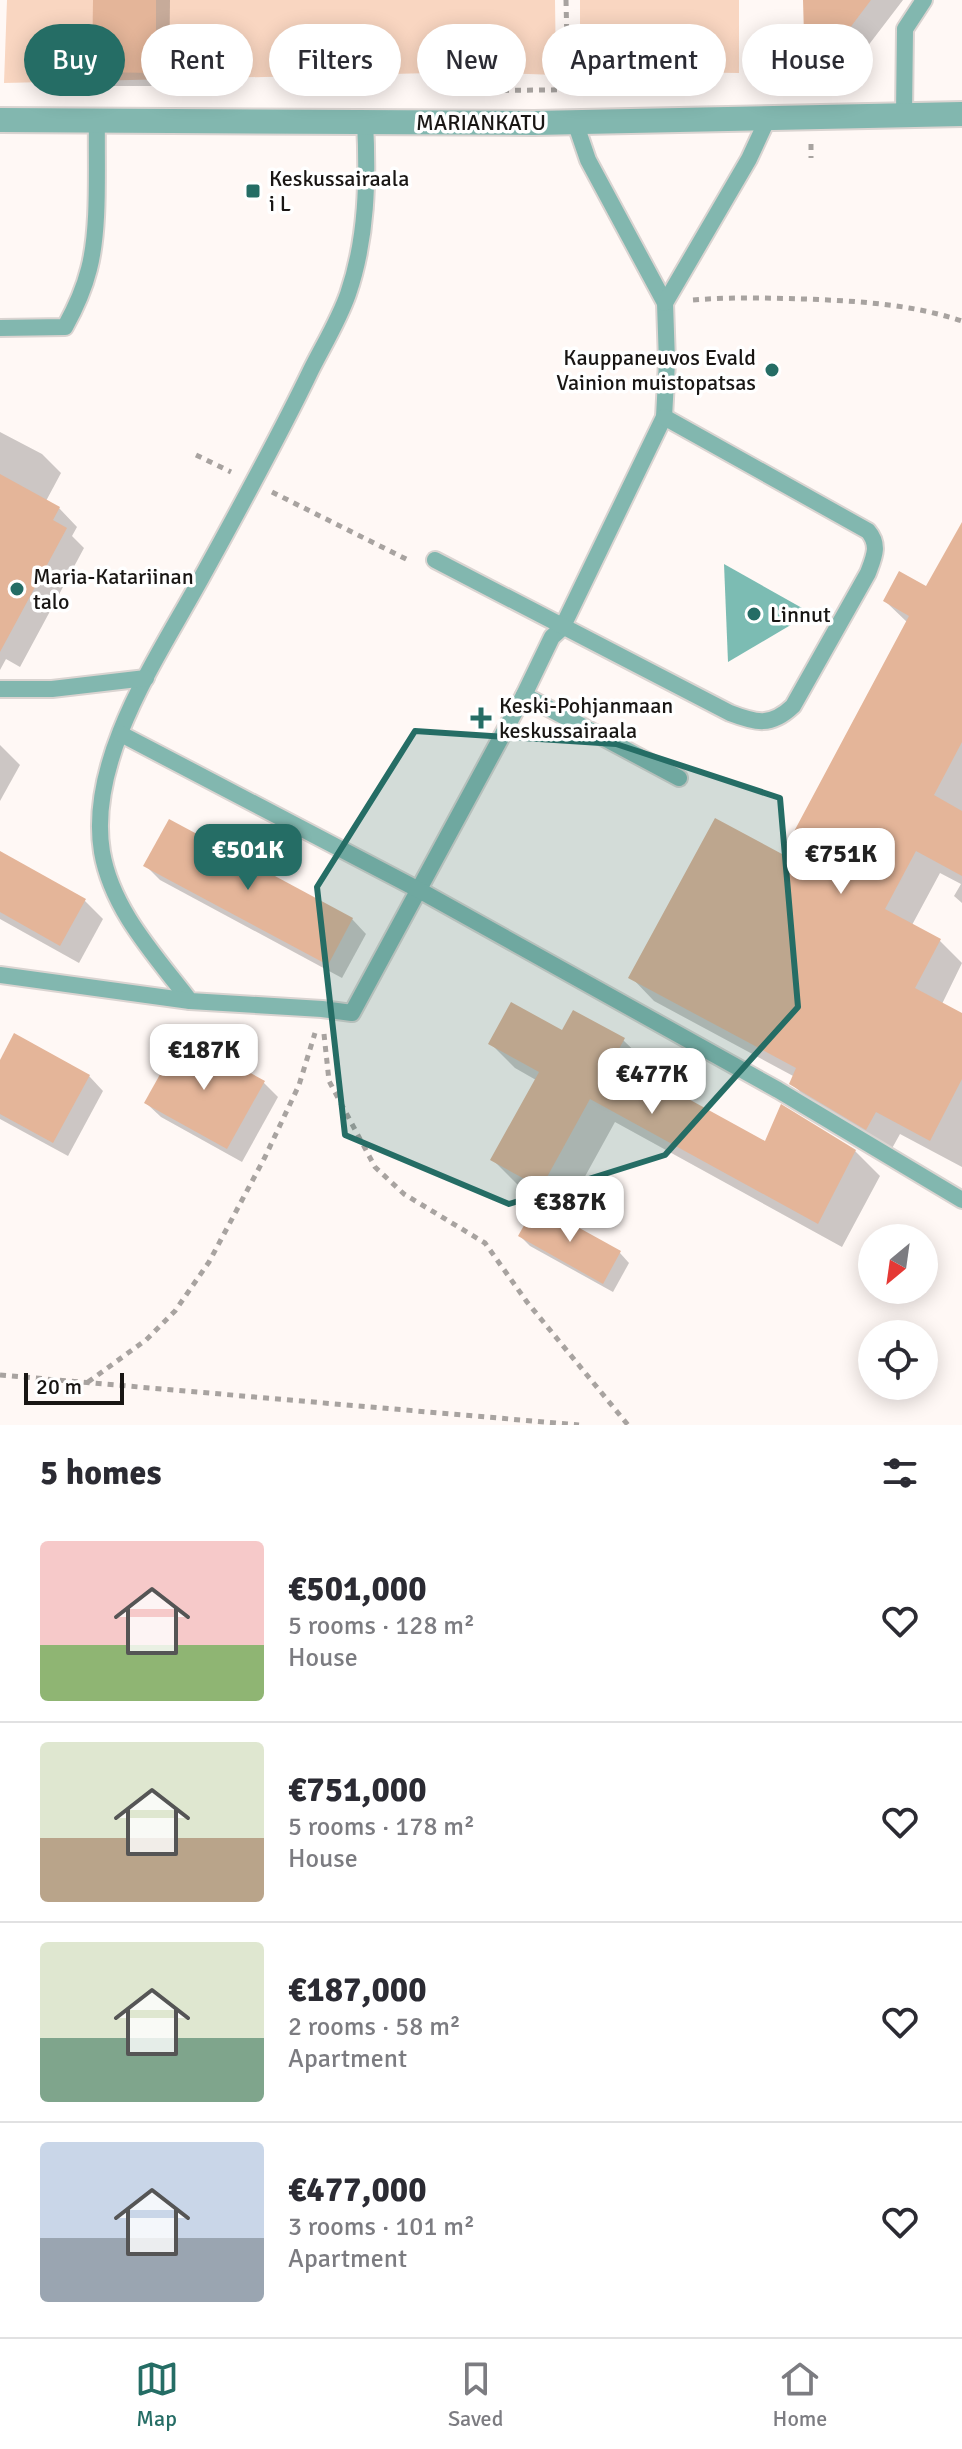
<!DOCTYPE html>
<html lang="en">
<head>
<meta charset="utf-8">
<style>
	:root { --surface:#fff; --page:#f7f7f7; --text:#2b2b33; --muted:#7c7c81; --line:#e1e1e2; --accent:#256d65 }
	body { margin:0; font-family:Signika,sans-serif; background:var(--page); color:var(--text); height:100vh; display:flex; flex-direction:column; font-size:30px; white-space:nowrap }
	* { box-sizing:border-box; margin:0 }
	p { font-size:26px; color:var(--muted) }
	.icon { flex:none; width:44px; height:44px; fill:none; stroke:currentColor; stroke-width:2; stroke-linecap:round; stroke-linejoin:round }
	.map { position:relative; height:1425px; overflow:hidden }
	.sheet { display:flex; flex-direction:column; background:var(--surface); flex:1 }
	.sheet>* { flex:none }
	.top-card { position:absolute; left:24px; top:24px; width:914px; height:72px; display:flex; gap:16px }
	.needle { width:52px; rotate:209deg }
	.buttons { position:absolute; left:858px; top:1224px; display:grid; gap:16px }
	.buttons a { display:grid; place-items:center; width:80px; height:80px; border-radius:50%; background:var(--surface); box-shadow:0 4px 20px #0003; font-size:40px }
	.scale { position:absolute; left:24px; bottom:20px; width:100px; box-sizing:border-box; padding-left:8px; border:4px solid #191614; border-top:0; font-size:22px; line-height:28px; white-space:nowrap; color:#191614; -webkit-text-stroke:6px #fff; paint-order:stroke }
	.price { position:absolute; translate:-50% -68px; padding:0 18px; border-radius:16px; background:#fff; color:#222; font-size:26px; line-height:52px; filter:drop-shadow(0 2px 4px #0008) }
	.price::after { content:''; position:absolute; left:50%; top:48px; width:24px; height:18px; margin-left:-12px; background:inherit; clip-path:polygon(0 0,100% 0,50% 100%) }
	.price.on { background:var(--accent); color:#fff }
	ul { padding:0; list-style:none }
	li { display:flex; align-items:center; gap:24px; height:200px; padding:0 40px }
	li+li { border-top:2px solid var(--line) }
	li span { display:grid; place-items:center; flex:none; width:224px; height:160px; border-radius:8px; color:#555 }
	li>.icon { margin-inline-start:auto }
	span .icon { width:96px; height:96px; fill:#fffc; stroke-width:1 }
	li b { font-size:34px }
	h2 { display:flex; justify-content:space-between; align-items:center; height:96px; padding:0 40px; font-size:34px }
	.pill { padding:0 28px; border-radius:36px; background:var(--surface); box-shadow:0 4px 20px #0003; font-size:28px; line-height:72px }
	.pill.on { background:var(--accent); color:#fff }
	.tab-bar { display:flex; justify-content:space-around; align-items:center; height:112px; border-top:2px solid var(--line); background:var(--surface); font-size:22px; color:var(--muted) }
	.tab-bar a { display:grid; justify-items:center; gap:4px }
	.tab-bar .on { color:var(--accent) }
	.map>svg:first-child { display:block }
	.green { fill:#f9d6c1 }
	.water { fill:#7cbcb3 }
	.shadow { fill:#0003 }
	.building { fill:#e4b599 }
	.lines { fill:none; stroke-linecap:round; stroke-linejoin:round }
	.service-casing { stroke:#dad4d1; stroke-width:20 }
	.tertiary-casing { stroke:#dad4d1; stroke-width:28 }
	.path { stroke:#a8a3a0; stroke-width:5; stroke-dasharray:6 6; stroke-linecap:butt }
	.service { stroke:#82b7af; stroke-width:16 }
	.tertiary { stroke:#82b7af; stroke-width:24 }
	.marked { fill:#256d65; fill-opacity:0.2; stroke:#256d65; stroke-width:6; stroke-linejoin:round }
	.poi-dot { fill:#256d65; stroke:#fff; stroke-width:3 }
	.labels { text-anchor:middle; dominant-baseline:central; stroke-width:7; stroke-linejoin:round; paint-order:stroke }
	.street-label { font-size:22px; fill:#191614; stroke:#fff }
	.poi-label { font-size:22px; fill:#191614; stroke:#fff; text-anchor:start }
</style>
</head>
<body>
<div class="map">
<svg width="962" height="1425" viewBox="0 0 962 1425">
	<rect width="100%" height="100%" fill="#fff8f5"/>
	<g class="green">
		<polygon points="7,0 555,0 556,75 475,72 4,83"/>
		<polygon points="580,0 739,0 739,73 580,71"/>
	</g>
	<polygon class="water" points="724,564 811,613 728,662"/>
	<g class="shadow">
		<polygon points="95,0 170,0 169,86 108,86 94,71"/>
		<polygon points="805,0 903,0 851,68 855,73 843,89 826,88 807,70"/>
		<polygon points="0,432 42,454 61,473 46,501 59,508 77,527 72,536 84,548 20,667 6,659 0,670"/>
		<polygon points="962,562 962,903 954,896 961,884 940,873 912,925 939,940 962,963 942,1004 962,1014 962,1167 900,1134 890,1152 816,1107 792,1084 795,1077 654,1001 631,977 782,856 908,623 885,601 927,589"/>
		<polygon points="0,745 20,765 0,801"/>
		<polygon points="0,854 85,901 103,919 79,963 0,919"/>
		<polygon points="146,866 352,919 366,934 342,978 160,880"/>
		<polygon points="563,1032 623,1040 648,1064 642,1075 766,1144 855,1151 880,1176 842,1247 615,1122 566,1211 517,1184 493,1160 536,1080 515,1068 491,1044"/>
		<polygon points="0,1064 89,1076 103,1091 68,1156 0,1119"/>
		<polygon points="263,1082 278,1097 242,1162 161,1117 146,1103"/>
		<polygon points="520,1236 620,1253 629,1263 613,1292 530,1246"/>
	</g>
	<g class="building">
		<polygon points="93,0 156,0 156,73 92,72"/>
		<polygon points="803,0 871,0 834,49 838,53 825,72 805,70"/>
		<polygon points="0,474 60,507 53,520 67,528 0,652"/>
		<polygon points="962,522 962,742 934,795 962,811 962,876 916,851 885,909 941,939 915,988 962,1013 962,1079 930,1141 876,1112 866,1130 789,1084 796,1068 628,978 715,818 782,854 909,616 883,601 899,571 926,586"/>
		<polygon points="169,819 353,918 328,965 143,866"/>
		<polygon points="0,851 86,899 60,946 0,912"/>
		<polygon points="511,1002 562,1030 573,1010 625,1038 614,1058 765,1141 781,1104 856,1150 818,1224 590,1099 541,1188 490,1160 539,1072 488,1044"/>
		<polygon points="14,1033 90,1075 53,1143 0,1114 0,1060"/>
		<polygon points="182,1035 265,1081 227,1149 144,1103"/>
		<polygon points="536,1204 621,1251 603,1284 518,1236"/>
	</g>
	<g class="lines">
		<g class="service-casing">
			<g id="service">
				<polyline points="904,115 905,29 924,0"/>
				<path d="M365,121C368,179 367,239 348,294C339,320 323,346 311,370C276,443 237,513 198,584C156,660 87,761 102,852C112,910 155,955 190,1001L322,1009L352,1013L524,695L552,637L562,628L664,417L667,362L665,303L588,160L575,122"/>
				<polyline points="665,303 749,159 768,118"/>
				<path d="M0,328L65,327C75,309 84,289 89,269C100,227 96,165 97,120"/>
				<path d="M435,560L730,713C756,723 771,727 793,706L868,573C874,557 880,545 868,531L664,417"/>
				<polyline points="0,689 52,689 146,678"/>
				<polyline points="524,695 679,778"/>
				<polyline points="121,734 419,890 778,1090 962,1200"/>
				<polyline points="0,975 190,1001"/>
			</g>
		</g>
		<g class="tertiary-casing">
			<polyline id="tertiary" points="0,120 534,123 962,114"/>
		</g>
		<g class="path">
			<polyline points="566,0 568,88"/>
			<polyline points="443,91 637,89"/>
			<polyline points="811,144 811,158"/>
			<path d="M693,300C730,297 767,298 804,299C858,301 911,304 962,321"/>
			<polyline points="196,455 231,472"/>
			<polyline points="272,492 410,561"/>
			<polyline points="324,1034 329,1081 375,1167 404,1194 485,1243 527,1302 628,1425"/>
			<polyline points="0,1375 579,1425"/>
			<polyline points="88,1382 146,1340 175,1311 209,1262 265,1157 299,1085 315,1033"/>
		</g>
		<use href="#service" class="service"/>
		<use href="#tertiary" class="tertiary"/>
	</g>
	<path class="marked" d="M415,731L616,744L780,798L798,1007L665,1155L509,1204L345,1135L317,887Z"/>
	<g class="poi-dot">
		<rect x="245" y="183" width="16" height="16" rx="4"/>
		<circle cx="772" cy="370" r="8"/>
		<circle cx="17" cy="589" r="8"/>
		<circle cx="754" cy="614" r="8"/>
		<path d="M477 706h8v8h8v8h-8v8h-8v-8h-8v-8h8z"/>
	</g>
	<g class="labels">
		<g class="street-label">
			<text x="481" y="122">MARIANKATU</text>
		</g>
		<g class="poi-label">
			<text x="269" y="178">Keskussairaala<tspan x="269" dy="25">i L</tspan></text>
			<text x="756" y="357" text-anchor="end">Kauppaneuvos Evald<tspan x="756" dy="25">Vainion muistopatsas</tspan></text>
			<text x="33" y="576">Maria-Katariinan<tspan x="33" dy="25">talo</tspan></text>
			<text x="770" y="614">Linnut</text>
			<text x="499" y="705">Keski-Pohjanmaan<tspan x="499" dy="25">keskussairaala</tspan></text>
		</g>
	</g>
</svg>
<div class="buttons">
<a><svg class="needle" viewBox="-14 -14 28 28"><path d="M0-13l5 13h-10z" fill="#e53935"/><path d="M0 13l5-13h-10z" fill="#7c7c81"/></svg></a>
<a><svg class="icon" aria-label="locate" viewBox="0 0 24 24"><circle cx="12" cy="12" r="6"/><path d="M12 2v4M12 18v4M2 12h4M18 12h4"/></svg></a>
</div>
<div class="scale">20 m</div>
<b class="price on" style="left:248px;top:892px">€501K</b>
<b class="price" style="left:841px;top:896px">€751K</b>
<b class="price" style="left:204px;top:1092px">€187K</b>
<b class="price" style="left:652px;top:1116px">€477K</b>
<b class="price" style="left:570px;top:1244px">€387K</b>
<div class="top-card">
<a class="pill on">Buy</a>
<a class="pill">Rent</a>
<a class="pill">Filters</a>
<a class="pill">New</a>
<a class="pill">Apartment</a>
<a class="pill">House</a>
</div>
</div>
<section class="sheet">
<h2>5 homes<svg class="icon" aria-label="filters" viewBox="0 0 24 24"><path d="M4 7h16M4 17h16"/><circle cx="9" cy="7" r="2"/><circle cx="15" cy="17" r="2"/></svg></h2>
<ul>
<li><span style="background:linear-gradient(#f6c9c9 65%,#8fb573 0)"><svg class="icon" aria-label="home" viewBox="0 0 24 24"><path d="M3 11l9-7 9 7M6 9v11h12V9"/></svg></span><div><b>€501,000</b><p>5 rooms · 128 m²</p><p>House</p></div><svg class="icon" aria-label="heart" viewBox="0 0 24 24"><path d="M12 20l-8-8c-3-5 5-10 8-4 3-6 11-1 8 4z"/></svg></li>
<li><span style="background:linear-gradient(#dfe7d0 60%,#b9a48a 0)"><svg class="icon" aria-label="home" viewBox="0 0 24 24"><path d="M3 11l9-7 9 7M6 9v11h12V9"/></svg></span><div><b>€751,000</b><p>5 rooms · 178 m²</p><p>House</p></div><svg class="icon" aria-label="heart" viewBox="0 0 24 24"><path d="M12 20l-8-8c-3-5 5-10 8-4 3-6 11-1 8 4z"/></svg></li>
<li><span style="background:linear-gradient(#dfe7d0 60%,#7fa58c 0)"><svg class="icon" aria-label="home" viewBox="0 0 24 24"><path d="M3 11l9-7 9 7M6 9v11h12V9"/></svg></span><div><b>€187,000</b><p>2 rooms · 58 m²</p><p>Apartment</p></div><svg class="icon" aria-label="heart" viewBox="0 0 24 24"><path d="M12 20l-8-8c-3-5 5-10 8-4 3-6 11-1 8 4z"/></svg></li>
<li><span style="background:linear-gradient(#c9d6e8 60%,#9aa5b1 0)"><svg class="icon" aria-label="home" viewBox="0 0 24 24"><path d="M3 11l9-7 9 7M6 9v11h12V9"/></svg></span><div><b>€477,000</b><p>3 rooms · 101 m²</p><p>Apartment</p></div><svg class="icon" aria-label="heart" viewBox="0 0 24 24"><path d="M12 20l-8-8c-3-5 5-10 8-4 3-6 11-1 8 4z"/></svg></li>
</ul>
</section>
<nav class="tab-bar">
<a class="on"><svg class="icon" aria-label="map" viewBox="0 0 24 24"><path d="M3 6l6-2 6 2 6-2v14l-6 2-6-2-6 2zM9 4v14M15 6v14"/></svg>Map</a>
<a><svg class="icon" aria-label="saved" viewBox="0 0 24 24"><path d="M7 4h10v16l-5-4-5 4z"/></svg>Saved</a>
<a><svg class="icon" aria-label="home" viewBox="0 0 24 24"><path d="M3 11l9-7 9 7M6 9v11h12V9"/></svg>Home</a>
</nav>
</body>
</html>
